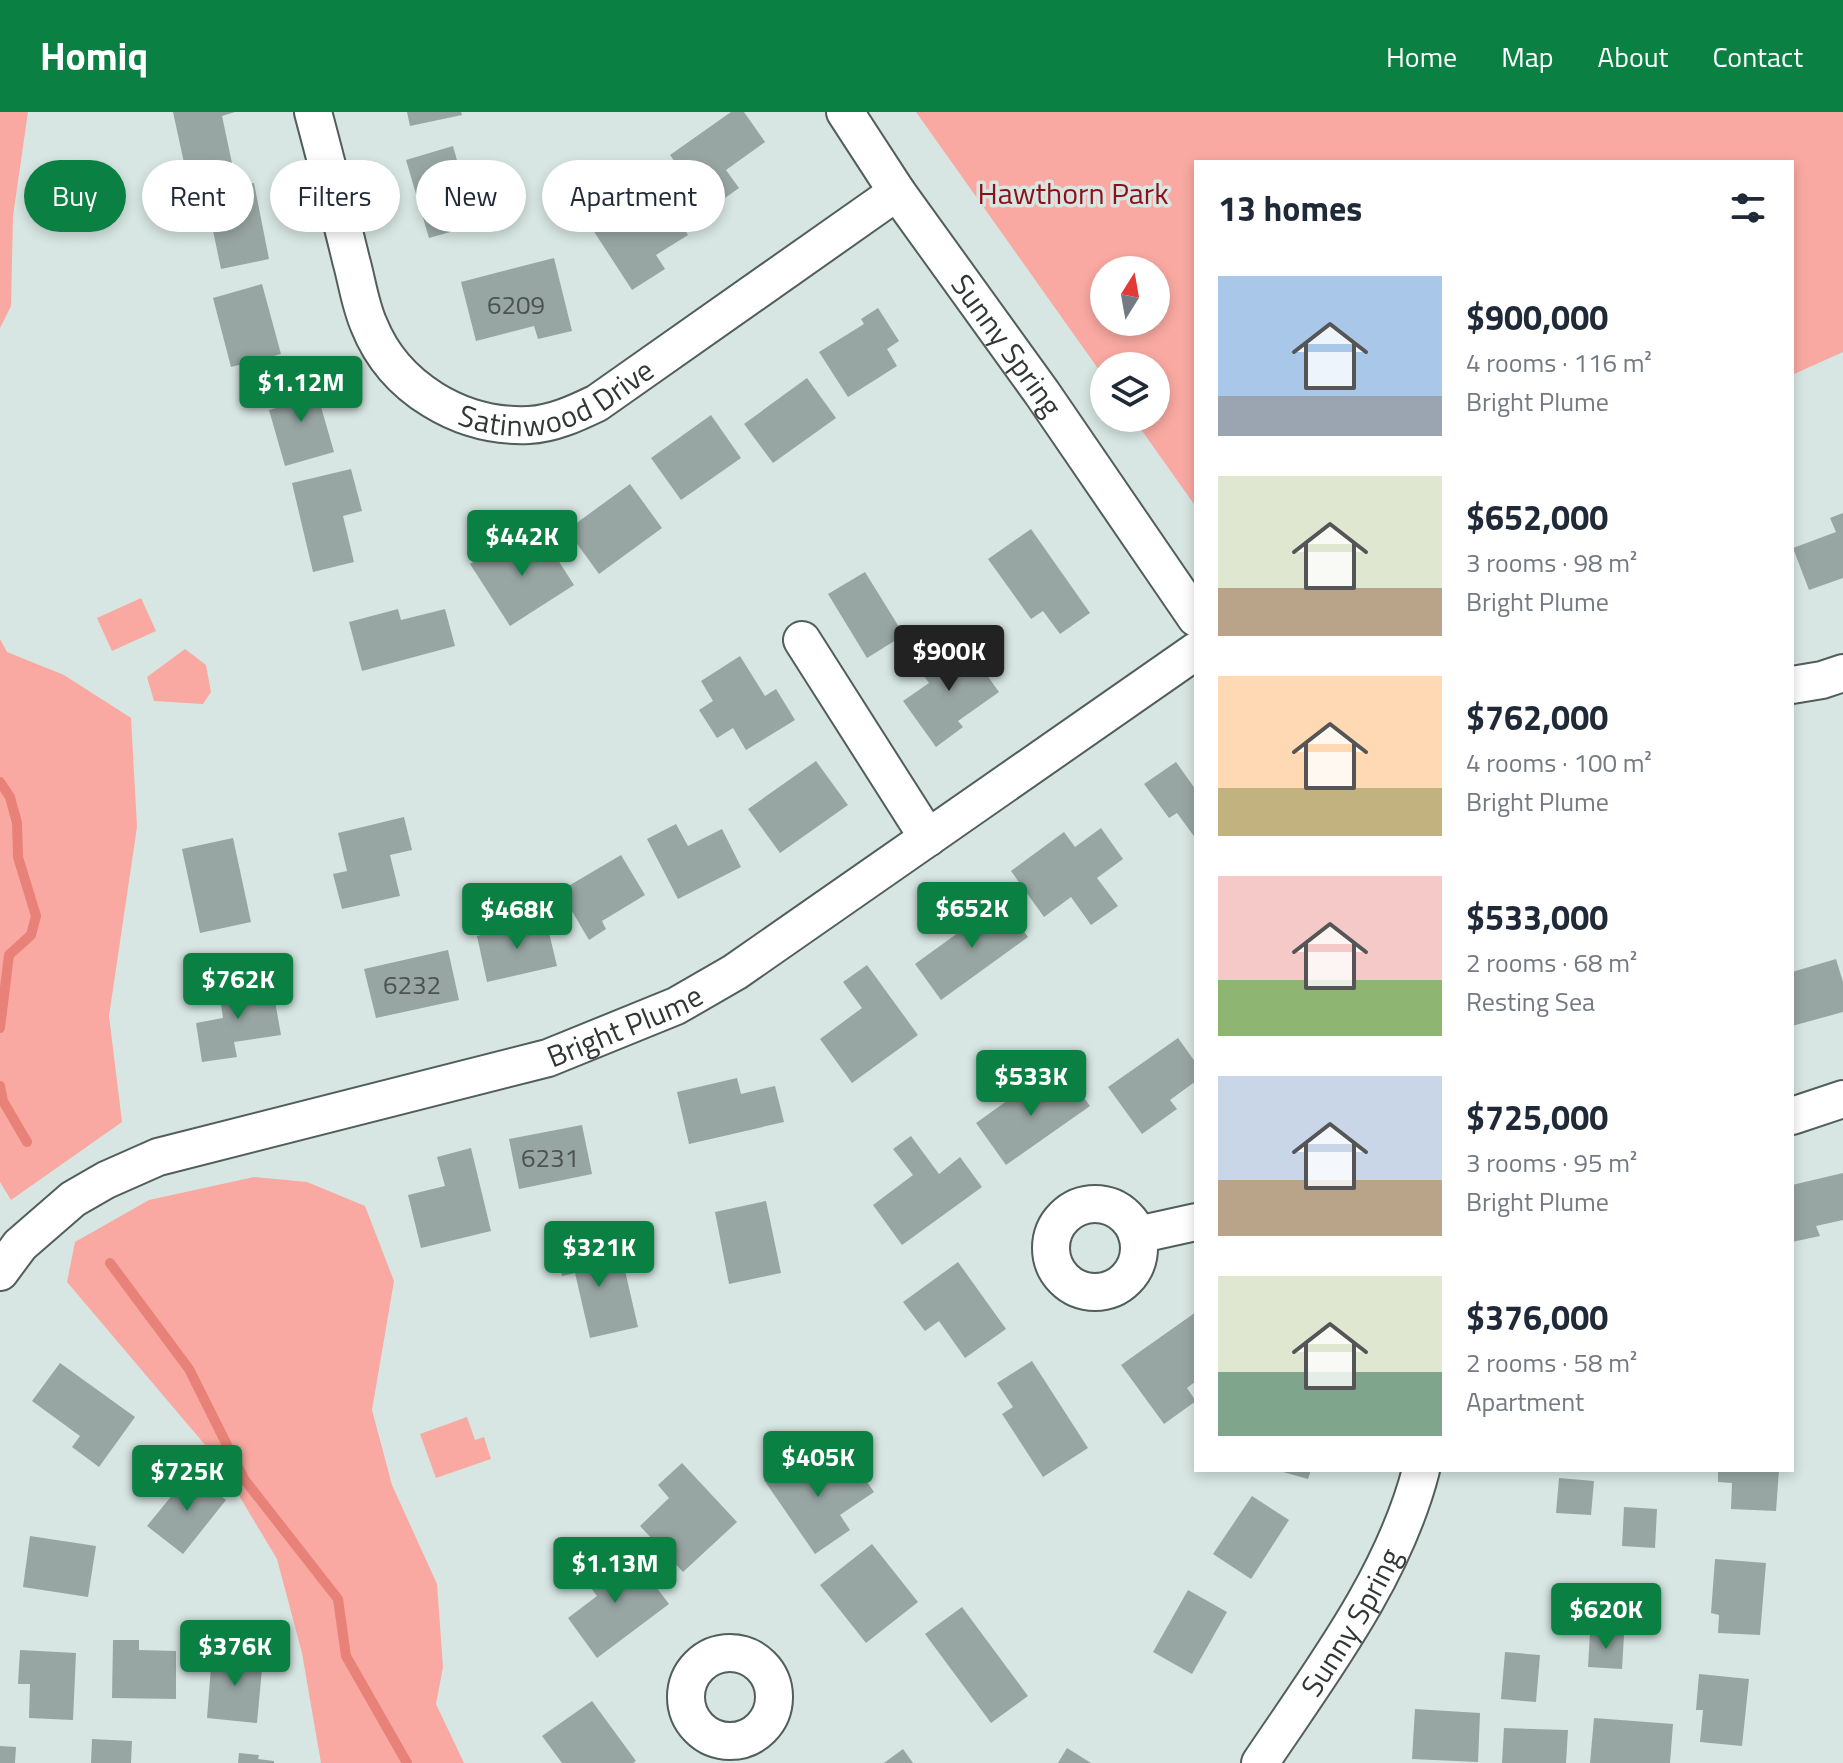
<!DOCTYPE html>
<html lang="en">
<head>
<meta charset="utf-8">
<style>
	:root { --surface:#fff; --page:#f2f2f3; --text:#1f2937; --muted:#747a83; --accent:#0b8043 }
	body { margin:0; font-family:"Titillium Web",sans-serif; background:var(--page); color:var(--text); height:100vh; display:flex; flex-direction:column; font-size:30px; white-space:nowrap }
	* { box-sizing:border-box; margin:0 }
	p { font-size:26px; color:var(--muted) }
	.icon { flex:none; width:44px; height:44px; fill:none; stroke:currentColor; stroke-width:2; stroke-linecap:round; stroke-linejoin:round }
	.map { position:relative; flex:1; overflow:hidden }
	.drawer { position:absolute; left:1194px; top:48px; width:600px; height:1312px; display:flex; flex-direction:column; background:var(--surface); border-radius:0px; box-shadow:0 4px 12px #0003 }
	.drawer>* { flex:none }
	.hud { position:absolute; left:24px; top:48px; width:760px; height:72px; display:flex; gap:16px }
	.needle { width:52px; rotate:11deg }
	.controls { position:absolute; left:1090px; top:144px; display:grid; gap:16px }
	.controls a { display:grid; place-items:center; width:80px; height:80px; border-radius:50%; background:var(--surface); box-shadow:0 4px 12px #0003; font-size:40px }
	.price { position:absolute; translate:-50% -68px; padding:0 18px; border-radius:8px; background:var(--accent); color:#fff; font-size:26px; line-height:52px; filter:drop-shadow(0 2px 4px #0008) }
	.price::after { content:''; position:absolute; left:50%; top:48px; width:24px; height:18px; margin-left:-12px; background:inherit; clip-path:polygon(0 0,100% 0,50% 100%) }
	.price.on { background:#222; color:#fff }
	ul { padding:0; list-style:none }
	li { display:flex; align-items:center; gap:24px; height:200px; padding:0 24px }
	li span { display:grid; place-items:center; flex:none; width:224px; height:160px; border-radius:0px; color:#555 }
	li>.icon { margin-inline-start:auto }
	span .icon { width:96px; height:96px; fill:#fffc; stroke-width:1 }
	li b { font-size:34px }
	h2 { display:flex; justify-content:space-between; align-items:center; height:96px; padding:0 24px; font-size:34px }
	.tag { padding:0 28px; border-radius:36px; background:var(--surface); box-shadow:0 4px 12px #0003; font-size:28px; line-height:72px }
	.tag.on { background:var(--accent); color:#fff }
	header { display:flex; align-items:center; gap:48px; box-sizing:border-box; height:112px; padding:0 40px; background:var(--accent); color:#fff }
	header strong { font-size:38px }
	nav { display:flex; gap:44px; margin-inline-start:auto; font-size:28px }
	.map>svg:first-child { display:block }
	.green { fill:#f9a9a1; fill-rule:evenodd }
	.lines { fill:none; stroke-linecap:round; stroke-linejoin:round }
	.stream { stroke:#e88279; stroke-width:10 }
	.building { fill:#98a6a3 }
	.minor-casing { stroke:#515e5b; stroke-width:40 }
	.minor { stroke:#fff; stroke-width:36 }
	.labels { text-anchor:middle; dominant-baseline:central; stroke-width:7; stroke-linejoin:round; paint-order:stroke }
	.number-label { font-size:26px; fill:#4b5350 }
	.park-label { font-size:30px; fill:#8d1017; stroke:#d7e6e2 }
	.street-label { font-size:30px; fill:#313735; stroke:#d7e6e2 }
</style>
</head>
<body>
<header>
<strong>Homiq</strong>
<nav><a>Home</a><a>Map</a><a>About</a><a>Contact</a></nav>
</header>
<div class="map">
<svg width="1843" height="1651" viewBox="0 0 1843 1651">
	<rect width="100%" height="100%" fill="#d7e6e2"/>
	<g class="green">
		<polygon points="0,0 28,0 13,104 11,194 0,216"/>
		<path d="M916,0H1843V240L1792,263V50H1196V395L1133,306H1156V254H1104V265ZM1104,158H1156V210H1104Z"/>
		<polygon points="141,486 156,519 112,539 97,506"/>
		<polygon points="0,527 7,540 64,563 131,606 137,715 109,904 122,1010 11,1088 0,1070"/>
		<polygon points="185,537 206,553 211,580 203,592 154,589 147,565"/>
		<polygon points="254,1065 307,1070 365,1094 394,1169 372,1298 392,1373 437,1472 443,1555 436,1592 464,1651 321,1651 302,1541 277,1447 217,1347 67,1170 75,1130 149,1088"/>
		<polygon points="467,1305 475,1328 484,1325 491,1347 436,1366 420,1322"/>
	</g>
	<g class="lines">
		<g class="stream">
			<polyline points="0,670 10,685 17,711 18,745 36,804 31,823 9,843 0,916"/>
			<polyline points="0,974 3,989 27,1030"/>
			<polyline points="110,1151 189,1257 244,1367 338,1487 346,1544 407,1651"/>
		</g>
	</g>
	<g class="building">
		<polygon points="173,0 235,0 222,4 232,51 186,60"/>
		<polygon points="407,0 461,0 462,3 410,14"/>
		<polygon points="731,0 744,0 765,30 726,58 739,76 708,98 670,43"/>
		<polygon points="453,34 475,113 429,126 406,48"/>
		<polygon points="254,71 269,147 221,157 205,80"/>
		<polygon points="657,74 688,123 656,143 665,157 632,178 591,115"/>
		<polygon points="554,146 572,219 538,227 534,214 476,229 461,170"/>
		<polygon points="262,172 281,242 231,255 213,186"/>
		<polygon points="878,196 899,229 887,237 897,254 848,285 819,240 864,212 861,207"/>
		<polygon points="807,266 836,306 773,351 744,312"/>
		<polygon points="313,267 334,340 285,354 269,298 280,295 275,278"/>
		<polygon points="711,303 741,346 681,388 651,346"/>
		<polygon points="351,357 362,399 343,404 354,450 313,460 292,371"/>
		<polygon points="630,372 662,416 599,462 567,418"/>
		<polygon points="1843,401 1843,466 1809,478 1793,436 1836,420 1830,406"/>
		<polygon points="1031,417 1090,501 1060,522 1043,499 1031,507 988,447"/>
		<polygon points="540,420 574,473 510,514 470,452 500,433 506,443"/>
		<polygon points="865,460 904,523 867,546 828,482"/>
		<polygon points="398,497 401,508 445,497 455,534 362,559 349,510"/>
		<polygon points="943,534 953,549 969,538 999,580 958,609 963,615 936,635 903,589 929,571 916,553"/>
		<polygon points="740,544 765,584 776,577 795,608 746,638 733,616 717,626 699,598 713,589 701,569"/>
		<polygon points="816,649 848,693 780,741 748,697"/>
		<polygon points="1176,650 1196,678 1196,727 1177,701 1169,706 1144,672"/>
		<polygon points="404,705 412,738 390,743 400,784 342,797 333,762 347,759 338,721"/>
		<polygon points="676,712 688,734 722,717 741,755 678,787 647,727"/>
		<polygon points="1101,716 1123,747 1097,766 1118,794 1091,813 1071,785 1044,805 1011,759 1064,720 1075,735"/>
		<polygon points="233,726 251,810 200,821 182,737"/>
		<polygon points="621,743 645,783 602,809 606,817 589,828 560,779"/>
		<polygon points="1002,789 1028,825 941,888 915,852"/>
		<polygon points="546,808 557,854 487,870 477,824"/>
		<polygon points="448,838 459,888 376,906 364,857"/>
		<polygon points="1836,847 1843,870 1843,900 1792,914 1792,860"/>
		<polygon points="867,853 918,923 852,971 820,927 862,896 843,870"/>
		<polygon points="244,868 247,882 273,878 281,923 234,930 237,945 202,950 196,911 223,906 218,872"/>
		<polygon points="1178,926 1196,951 1196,969 1170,988 1177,997 1142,1022 1108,975"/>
		<polygon points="737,966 741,982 775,974 784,1010 689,1032 677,980"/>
		<polygon points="1070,966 1090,994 1006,1053 976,1011 1036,968 1046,983"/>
		<polygon points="582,1013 592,1062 519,1077 509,1027"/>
		<polygon points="911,1024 939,1062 960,1045 982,1075 902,1133 873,1093 913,1063 893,1037"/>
		<polygon points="471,1036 491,1119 421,1136 408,1083 445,1074 437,1045"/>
		<polygon points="1843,1061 1843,1108 1816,1114 1820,1124 1792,1130 1792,1073"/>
		<polygon points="766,1089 781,1161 729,1172 715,1100"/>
		<polygon points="595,1128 601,1155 623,1150 638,1215 590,1226 575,1161 562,1164 556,1137"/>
		<polygon points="958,1150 1006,1217 965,1246 939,1209 925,1219 903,1190"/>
		<polygon points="1196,1200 1196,1269 1187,1276 1196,1289 1164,1312 1121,1253"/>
		<polygon points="1032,1249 1088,1336 1043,1365 1002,1302 1013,1295 997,1271"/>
		<polygon points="60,1251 135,1305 99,1355 72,1335 80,1324 32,1289"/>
		<polygon points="807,1339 827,1368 853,1350 874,1380 840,1403 850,1418 815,1442 764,1368"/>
		<polygon points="682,1351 737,1410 683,1460 640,1414 669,1386 658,1373"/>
		<polygon points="1276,1358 1311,1358 1308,1367"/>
		<polygon points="1718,1358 1779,1358 1776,1399 1731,1397 1732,1371 1718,1370"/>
		<polygon points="191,1360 226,1388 183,1442 147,1414"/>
		<polygon points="1559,1366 1594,1369 1591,1403 1556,1401"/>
		<polygon points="1252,1384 1289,1408 1251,1467 1213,1442"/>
		<polygon points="1624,1395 1657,1397 1655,1436 1622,1434"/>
		<polygon points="30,1424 96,1434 88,1485 23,1475"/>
		<polygon points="872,1432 918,1490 866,1531 820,1473"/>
		<polygon points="609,1440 630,1469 644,1459 669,1492 597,1546 568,1506 597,1484 580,1461"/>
		<polygon points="1715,1447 1766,1451 1760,1523 1718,1521 1719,1503 1711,1501"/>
		<polygon points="1188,1478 1227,1500 1192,1562 1153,1540"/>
		<polygon points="962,1495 1028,1584 991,1611 925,1522"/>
		<polygon points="1590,1521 1624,1523 1622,1557 1588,1555"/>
		<polygon points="113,1528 139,1528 139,1538 176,1539 176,1587 112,1586"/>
		<polygon points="20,1538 76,1541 73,1608 29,1606 30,1572 18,1572"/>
		<polygon points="1505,1540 1540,1543 1536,1590 1501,1587"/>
		<polygon points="212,1542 263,1546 257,1611 207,1606"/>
		<polygon points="1699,1562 1749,1567 1742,1634 1700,1630 1703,1598 1696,1598"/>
		<polygon points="592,1589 636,1649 633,1651 562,1651 542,1624"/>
		<polygon points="1415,1597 1480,1601 1478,1650 1412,1647"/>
		<polygon points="1594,1606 1673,1612 1670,1651 1590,1651"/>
		<polygon points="1504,1616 1568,1618 1566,1651 1502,1651"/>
		<polygon points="92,1627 132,1629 131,1651 91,1651"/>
		<polygon points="0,1634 16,1635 15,1651 0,1651"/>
		<polygon points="1067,1636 1091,1651 1058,1651"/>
		<polygon points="903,1637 913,1651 884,1651"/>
		<polygon points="239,1641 259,1643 258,1647 274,1649 274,1651 238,1651"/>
	</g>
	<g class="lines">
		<g class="minor-casing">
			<g id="minor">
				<path id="s1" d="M313,0C326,49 339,98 351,148C357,169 360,193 369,213C394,276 461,316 529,313C553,312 576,301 597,291L897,80"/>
				<path id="s2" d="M845,0L897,80L1042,281L1196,506"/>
				<polyline points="802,528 928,726"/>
				<polyline points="1792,573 1822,568 1843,561"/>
				<polyline points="1792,1004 1843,987"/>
				<circle cx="1095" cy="1136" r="44"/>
				<polyline points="1137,1123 1196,1110"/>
				<path id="s3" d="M0,1160L20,1133L73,1087L106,1068L158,1045L548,946L676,894L735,860L1196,539"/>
				<circle cx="730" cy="1585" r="44"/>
				<path id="s4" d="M1260,1651C1321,1560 1393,1466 1421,1358"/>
			</g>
		</g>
		<use href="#minor" class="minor"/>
	</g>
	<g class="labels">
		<g class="number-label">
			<text x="516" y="192">6209</text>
			<text x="412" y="872">6232</text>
			<text x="550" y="1045">6231</text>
		</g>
		<g class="park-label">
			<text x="1073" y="81">Hawthorn Park</text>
		</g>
		<g class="street-label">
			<text stroke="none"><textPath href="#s2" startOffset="284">Sunny Spring</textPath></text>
			<text stroke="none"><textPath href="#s1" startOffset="454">Satinwood Drive</textPath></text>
			<text stroke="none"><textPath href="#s3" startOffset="684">Bright Plume</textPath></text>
			<text stroke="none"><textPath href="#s4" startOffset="168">Sunny Spring</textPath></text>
		</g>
	</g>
</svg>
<div class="controls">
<a><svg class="needle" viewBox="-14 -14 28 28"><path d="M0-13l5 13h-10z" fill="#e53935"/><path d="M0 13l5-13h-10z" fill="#747a83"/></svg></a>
<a><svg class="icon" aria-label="layers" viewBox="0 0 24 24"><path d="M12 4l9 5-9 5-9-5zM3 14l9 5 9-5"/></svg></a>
</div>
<b class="price" style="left:301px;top:312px">$1.12M</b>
<b class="price" style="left:522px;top:466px">$442K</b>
<b class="price on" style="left:949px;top:581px">$900K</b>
<b class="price" style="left:972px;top:838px">$652K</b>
<b class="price" style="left:517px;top:839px">$468K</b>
<b class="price" style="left:238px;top:909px">$762K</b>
<b class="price" style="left:1031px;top:1006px">$533K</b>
<b class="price" style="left:599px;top:1177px">$321K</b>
<b class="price" style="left:818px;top:1387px">$405K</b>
<b class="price" style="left:187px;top:1401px">$725K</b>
<b class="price" style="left:615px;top:1493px">$1.13M</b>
<b class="price" style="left:1606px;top:1539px">$620K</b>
<b class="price" style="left:235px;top:1576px">$376K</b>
<div class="hud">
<a class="tag on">Buy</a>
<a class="tag">Rent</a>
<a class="tag">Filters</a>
<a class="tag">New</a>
<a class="tag">Apartment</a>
</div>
<section class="drawer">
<h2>13 homes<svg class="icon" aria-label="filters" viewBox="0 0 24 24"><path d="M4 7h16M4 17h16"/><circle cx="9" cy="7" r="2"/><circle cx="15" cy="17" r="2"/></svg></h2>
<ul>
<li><span style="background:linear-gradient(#a9c7e8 75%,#9aa5b1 0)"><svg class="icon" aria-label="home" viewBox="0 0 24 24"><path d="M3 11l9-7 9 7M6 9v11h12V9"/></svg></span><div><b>$900,000</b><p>4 rooms · 116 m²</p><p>Bright Plume</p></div></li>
<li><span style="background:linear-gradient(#dfe7d0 70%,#b9a48a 0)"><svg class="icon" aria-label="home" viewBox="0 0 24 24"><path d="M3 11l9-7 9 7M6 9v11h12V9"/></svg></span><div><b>$652,000</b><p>3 rooms · 98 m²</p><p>Bright Plume</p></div></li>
<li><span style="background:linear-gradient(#ffd9b3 70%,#c2b280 0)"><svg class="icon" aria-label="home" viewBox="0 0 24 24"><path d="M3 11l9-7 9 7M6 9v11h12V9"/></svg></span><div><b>$762,000</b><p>4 rooms · 100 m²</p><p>Bright Plume</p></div></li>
<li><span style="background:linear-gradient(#f6c9c9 65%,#8fb573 0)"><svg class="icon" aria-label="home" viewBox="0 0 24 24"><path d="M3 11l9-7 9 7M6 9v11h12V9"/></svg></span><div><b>$533,000</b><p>2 rooms · 68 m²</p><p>Resting Sea</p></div></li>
<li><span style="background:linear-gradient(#c9d6e8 65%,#b9a48a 0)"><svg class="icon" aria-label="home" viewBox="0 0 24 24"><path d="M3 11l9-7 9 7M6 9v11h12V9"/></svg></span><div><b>$725,000</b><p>3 rooms · 95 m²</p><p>Bright Plume</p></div></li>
<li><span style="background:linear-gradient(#dfe7d0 60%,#7fa58c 0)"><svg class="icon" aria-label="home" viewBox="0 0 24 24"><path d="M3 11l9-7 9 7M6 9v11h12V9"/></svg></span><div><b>$376,000</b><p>2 rooms · 58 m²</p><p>Apartment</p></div></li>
</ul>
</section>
</div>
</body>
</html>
